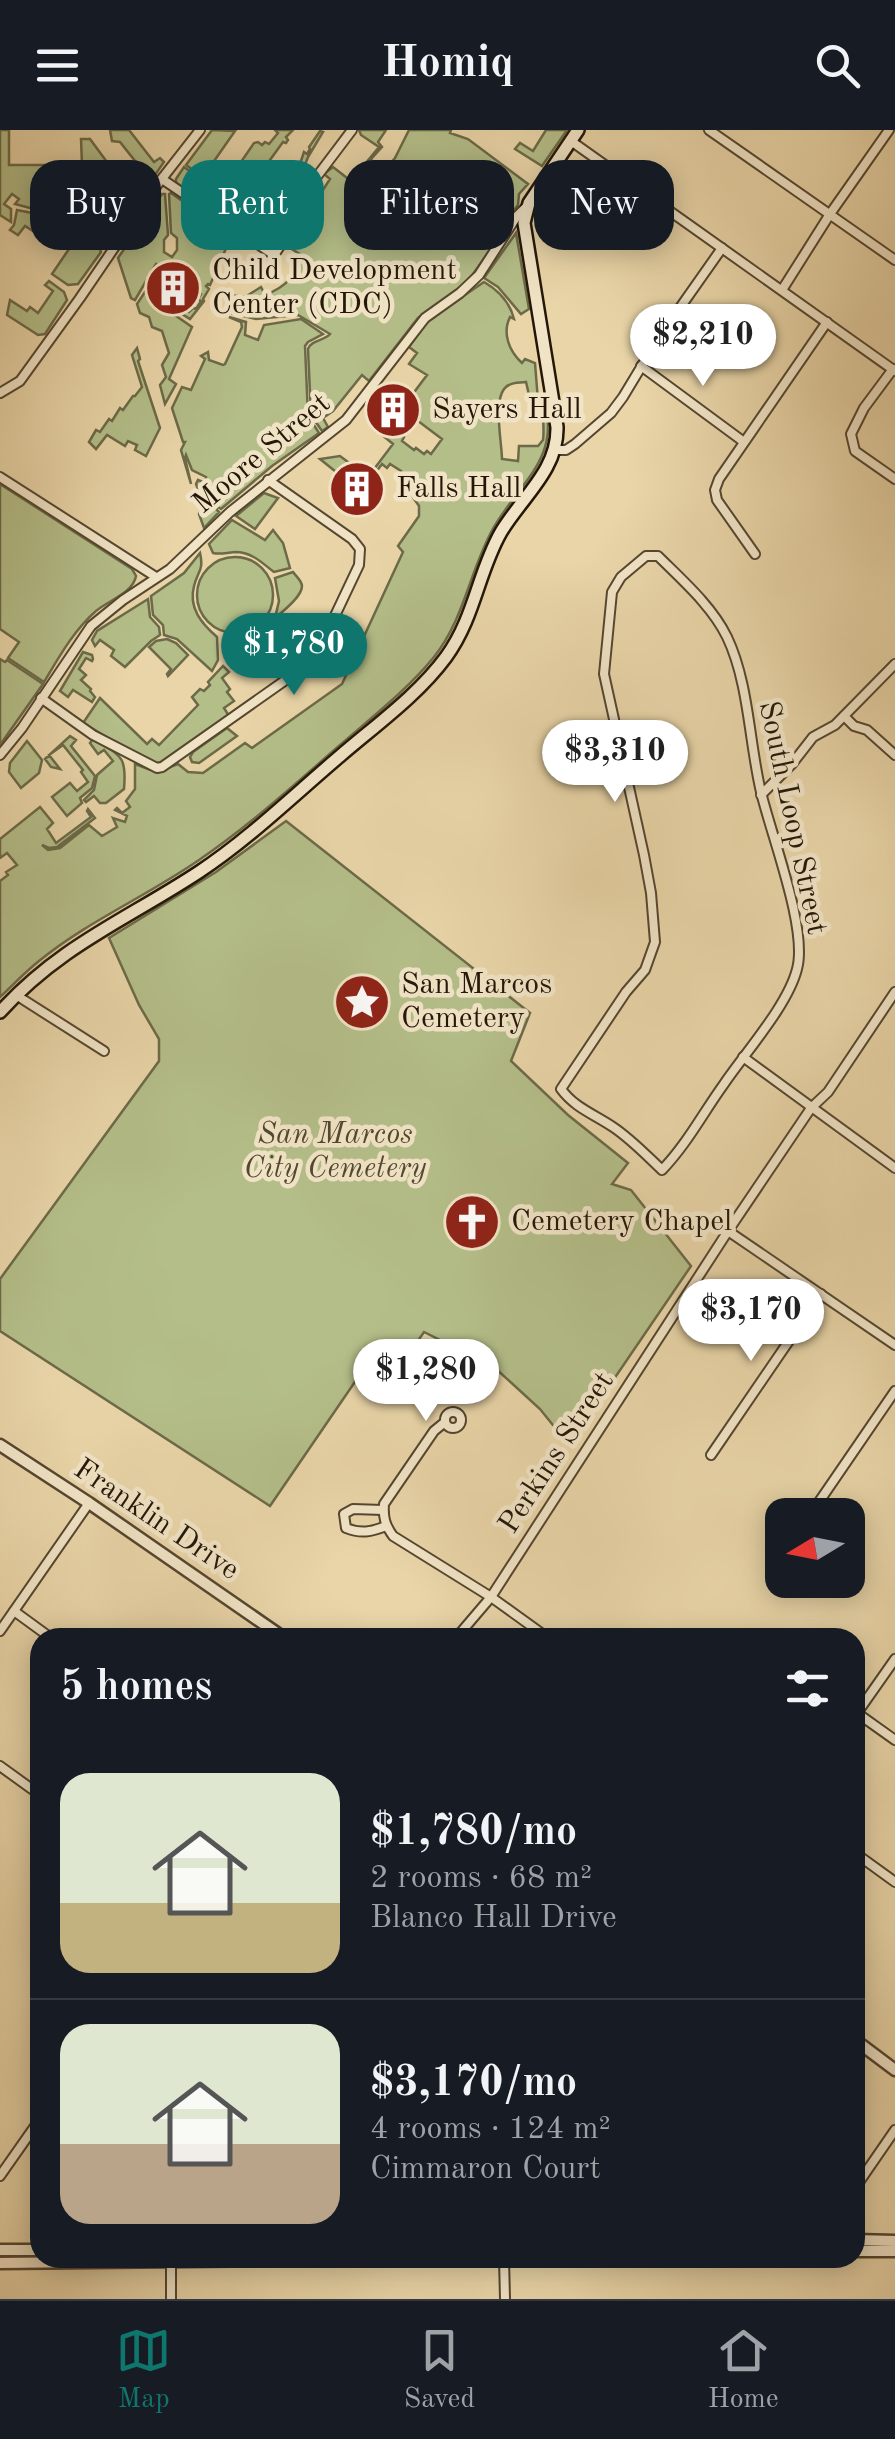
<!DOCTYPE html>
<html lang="en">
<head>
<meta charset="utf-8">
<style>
	:root { --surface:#171b24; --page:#20242c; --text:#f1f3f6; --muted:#9ea1a6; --line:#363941; --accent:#0f766e }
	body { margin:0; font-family:"Old Standard TT",serif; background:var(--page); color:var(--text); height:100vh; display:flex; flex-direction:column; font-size:38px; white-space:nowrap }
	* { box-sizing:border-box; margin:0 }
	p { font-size:32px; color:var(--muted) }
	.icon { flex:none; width:55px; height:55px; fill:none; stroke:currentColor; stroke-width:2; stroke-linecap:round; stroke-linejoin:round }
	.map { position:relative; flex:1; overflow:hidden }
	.sheet { position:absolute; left:30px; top:1498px; width:835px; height:640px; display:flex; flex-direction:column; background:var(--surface); border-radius:30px; box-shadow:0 5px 25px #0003 }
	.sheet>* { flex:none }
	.banner { position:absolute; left:30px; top:30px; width:835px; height:90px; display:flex; gap:20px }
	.needle { width:65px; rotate:260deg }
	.tools { position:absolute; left:765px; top:1368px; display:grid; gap:20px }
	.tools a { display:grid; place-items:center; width:100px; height:100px; border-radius:20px; background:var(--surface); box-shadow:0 5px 25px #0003; font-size:50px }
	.price { position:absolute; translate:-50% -85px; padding:0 22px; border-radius:35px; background:#fff; color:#222; font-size:32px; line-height:65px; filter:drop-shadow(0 2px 5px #0008) }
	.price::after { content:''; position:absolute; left:50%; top:60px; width:30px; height:22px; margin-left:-15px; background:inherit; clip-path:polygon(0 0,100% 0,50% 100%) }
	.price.selected { background:var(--accent); color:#fff }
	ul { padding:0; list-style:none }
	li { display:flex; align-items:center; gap:30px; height:250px; padding:0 30px }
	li+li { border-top:2px solid var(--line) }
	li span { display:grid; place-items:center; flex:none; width:280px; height:200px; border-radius:30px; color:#555 }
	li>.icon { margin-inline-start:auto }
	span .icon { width:120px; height:120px; fill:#fffc; stroke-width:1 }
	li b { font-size:42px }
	h2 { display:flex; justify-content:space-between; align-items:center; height:120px; padding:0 30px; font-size:42px }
	.chip { padding:0 35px; border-radius:30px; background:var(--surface); box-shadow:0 5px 25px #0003; font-size:35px; line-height:90px }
	.chip.selected { background:var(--accent); color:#fff }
	header { display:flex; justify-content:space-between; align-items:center; height:130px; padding:0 30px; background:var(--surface); font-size:45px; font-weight:700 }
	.menu { display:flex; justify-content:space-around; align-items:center; height:140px; border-top:2px solid var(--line); background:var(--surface); font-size:28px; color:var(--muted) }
	.menu a { display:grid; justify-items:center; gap:5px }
	.menu .selected { color:var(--accent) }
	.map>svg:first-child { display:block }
	.green { fill:#b4be89; stroke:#6c6a48; stroke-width:2.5 }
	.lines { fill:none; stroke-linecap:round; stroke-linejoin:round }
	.minor-casing { stroke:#554630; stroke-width:12 }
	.tertiary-casing { stroke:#554630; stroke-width:15 }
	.secondary-casing { stroke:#241708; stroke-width:16 }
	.minor { stroke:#f1e4c6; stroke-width:8 }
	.tertiary { stroke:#f1e4c6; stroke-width:10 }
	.secondary { stroke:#f1e4c6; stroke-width:11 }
	.labels { text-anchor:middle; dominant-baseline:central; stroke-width:9; stroke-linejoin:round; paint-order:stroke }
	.poi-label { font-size:30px; fill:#241708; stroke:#f1e4c6; text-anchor:start }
	.street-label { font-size:30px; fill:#241708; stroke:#f1e4c6 }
	.park-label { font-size:30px; font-style:italic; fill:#4f492f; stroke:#f1e4c6 }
</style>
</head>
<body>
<header><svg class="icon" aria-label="menu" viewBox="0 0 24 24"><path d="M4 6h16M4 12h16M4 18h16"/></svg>Homiq<svg class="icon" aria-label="search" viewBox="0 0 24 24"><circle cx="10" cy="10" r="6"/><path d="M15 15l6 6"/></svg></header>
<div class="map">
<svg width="895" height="2169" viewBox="0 0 895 2169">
	<rect width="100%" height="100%" fill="#e9d5a8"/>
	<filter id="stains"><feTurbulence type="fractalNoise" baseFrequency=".002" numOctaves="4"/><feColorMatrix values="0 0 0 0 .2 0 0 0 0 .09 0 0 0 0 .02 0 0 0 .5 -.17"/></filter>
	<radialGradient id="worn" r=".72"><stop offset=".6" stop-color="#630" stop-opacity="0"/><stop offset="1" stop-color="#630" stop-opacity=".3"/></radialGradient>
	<g class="green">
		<polygon points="0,0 9,0 9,35 82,35 81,9 90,9 135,70 107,114 104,115 65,83 45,82 15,74 19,69 12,64 4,74 11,79 11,92 0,85"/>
		<polygon points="110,0 129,0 154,32 160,28 164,32 146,58 141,52 149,52 150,50 120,12 112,11"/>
		<polygon points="212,0 235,1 203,47 186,35"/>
		<polygon points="275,0 293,0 286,7 288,10 286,13 283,12 262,41 259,45 262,47 257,49 243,72 239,70 245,61 237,57 238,55 234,52 227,61 223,58 254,13 258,12 262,15 265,12 269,14 278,3"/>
		<path d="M359,0H386L378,12L382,17L372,28L367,40L372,45L377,38L383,42L395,28L409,0H451L450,3L468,9L528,54L519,64L518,75L503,94L468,77L457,105L471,110L479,90L501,99L488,123L473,144L462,156L418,188L369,251L362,245L333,281L323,288L328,297L322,301L311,285L308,219C311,210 324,211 330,204L298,185L256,189L230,183L226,172L230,165L245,167L261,157L265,165C288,156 293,147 303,126L287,116L289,113L294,117C304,105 310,92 310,77L302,76V71L305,69L309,74L317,67L313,62L315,59L321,63L330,49L324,44L333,37L351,51L379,17L361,5Z"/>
		<polygon points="546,0 567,0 542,36 515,19 520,13 533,21"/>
		<polygon points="320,1 323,2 308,27 301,45 285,63 282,72 282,89 277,99 261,86 301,31 304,22 307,24 310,19 309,17"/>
		<polygon points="184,37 191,42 193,61 250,100 258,98 262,92 275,101 271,107 274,107 278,112 273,117 264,115 176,53 176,49"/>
		<polygon points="171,63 225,101 231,109 229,113 224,111 223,114 227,116 210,155 208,154 206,156 209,159 203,169 204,171 190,189 182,184 186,180 189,182 193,178 196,179 201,171 198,169 201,164 191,157 193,151 175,138 171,143 156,134 135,170 131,168 118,128 162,64 165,64 168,105 164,110 164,122 172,127 177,120 177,108 171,103 169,64"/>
		<polygon points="17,80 63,89 100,119 101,122 78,154 68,155 52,144 71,116 47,99 41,106 25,96 18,105 10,100 14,95"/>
		<polygon points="516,103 529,179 521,184 498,157 484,148"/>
		<polygon points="49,151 64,162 67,170 45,204 38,205 7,185 10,170 27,181 30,177 38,183 53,161 45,155"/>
		<path d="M484,152C498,160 510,173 514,189L510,187C502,203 509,221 522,233L525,229L535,233L538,271H536L535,266L529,265L526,252C520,253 514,252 509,255C491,263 502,312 502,329L518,331L519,316H538L543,310C545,296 541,283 544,270C561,328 521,351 494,397C470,439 465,488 434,527C407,560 372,587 340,615C294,655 249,696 199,730C147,766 88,791 39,831C25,842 13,855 0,867V751L8,745L6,742L17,735L7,723L0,728V709L40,677L53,693L47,699L56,713L91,687L87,681L88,679L95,688L57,717L49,718L42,715L48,720L60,718L89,695L102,706L117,697L113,688L125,692L127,686L115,680L117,678L122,683L130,677L126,671L135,659V634C157,643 156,643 178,634L188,642L203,643L245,613L252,618L342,554L403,422L398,416L419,386V376L408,360L416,348L414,347L410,351L400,343L401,341L390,334L387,338L382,334L363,359L358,356L356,358L320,329L340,326L368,347L393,314L381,304L388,295L404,307L402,311L414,320L416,318L424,324L427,321L431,324L442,309L410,285L411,283L403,277L427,245L409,234L417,223L409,217L427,191Z"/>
		<polygon points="149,156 155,160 151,167 153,170 192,197 169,249 176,254 165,274 160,255 166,247 162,235 169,223 162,201 152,197 149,187 140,183 137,174"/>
		<polygon points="229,187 246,192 245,205 258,210 264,195 301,189 323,204 308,212 305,216 308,286 319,303 272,336 221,379 218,377 216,379 219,382 204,398 199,384 204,375 196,354 198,350 207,354 206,347 192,340 186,325 185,328 191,354 181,320 185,312 183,312 172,278 182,257 191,260 205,229 201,226 208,222 209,230 223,235 225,234 242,197 241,192"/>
		<polygon points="137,218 140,229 138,231 160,298 146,326 135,320 137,315 128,311 125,316 107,305 96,319 89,312 96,300 100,302 109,289 112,291 120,278 123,280 133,266 135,266 142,257 132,225"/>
		<path d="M0,354L132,439L136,446C133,463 109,470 96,481C74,500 59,527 44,552L8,528L19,512L0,499Z"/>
		<polygon points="264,363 278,368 255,399 236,386"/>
		<path d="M232,390L265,410L273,400L283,413L290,438L274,442C262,433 253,423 237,422C228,422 221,425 213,423L209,414Z"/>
		<path d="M200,423C204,441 198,440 194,456C188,478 202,494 217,507L218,530L212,541L177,509L164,505L163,495L153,485L151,466L184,443Z"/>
		<circle cx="235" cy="465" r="38"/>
		<path d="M293,442C296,446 302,451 302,456C302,467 282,482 275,488L279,471L275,448Z"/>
		<polygon points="148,469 150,487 159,497 160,505 151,511 125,537 111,526 114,520 100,510 95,516 92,510 97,501"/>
		<polygon points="167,509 176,513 188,525 168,546 167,544 171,539 149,517 156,511"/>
		<polygon points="83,522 92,525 93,529 92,531 86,528 79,539 86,545 81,550 91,559 90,561 95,567 92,572 73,560 68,567 60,561"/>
		<polygon points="0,529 5,532 7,530 43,554 0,615"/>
		<polygon points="223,536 229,542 222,548 230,559 227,562 234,571 224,578 229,586 161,633 149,632 83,593 100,568 147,614 152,609 159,615 198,575 192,567 200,559 204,561 210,555 208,552"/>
		<polygon points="227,598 237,606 199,633 192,632 190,627 193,622"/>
		<polygon points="70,606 76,610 71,616 95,646 92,658 80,668 82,673 67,686 52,667 70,653 77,661 88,652 81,642 83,640 63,615 49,625 60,639 51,637 45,629"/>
		<path d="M93,609C120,626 127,624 124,659L106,673H100L94,666L86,672L84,670L94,660L97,645L113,631L104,620L98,624L90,613Z"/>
		<polygon points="27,611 42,630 39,643 21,658 9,642 10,633"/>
		<polygon points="286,691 530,883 511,931 568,985 628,1033 612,1054 631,1060 691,1136 569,1315 540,1279 494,1237 424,1202 385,1258 361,1243 270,1376 0,1201 0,1149 159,931 159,909 139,875 109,808 216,742"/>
	</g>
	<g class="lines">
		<g class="minor-casing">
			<g id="minor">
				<polyline points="709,0 895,130"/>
				<polyline points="571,11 895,241"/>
				<polyline points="162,49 274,125 295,94 300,65 312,53 352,0"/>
				<polyline points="782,160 830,84 889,0"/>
				<polyline points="641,236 744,312"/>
				<polyline points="893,239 864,278 851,304 855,321 895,349"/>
				<polyline points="0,263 20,251 80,168 157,55 200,0"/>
				<polyline points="555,320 566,320 575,314 611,283 623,267 658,209 722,118"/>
				<polyline points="0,347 156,447"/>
				<polyline points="755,424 717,370 715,360 719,349 827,192"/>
				<path d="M646,426H658C682,450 712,476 727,507C749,553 749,612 761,662C771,705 808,799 797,839C788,875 745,923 724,954C703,983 687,1014 662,1040C646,1025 631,1009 613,997C594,984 575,978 561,959L626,862L645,840L655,812L651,763L644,725L604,544L612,462L621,447Z"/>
				<polyline points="41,568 93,605 157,638 162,637 314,530 359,435 360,419 352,409 268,350"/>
				<polyline points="844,586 854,596 867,600 895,625"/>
				<polyline points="0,625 22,598 91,496 123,470 170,439 230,382 346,290 425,188 460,163 479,145 517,86 528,75"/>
				<polyline points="761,665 792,634 813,607 835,595 895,534"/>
				<polyline points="16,865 104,921"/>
				<polyline points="743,927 895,1038"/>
				<polyline points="728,1101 895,1215"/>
				<circle cx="453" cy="1290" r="8"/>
				<path d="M445,1292L434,1301L384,1374C383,1387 385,1395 393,1406L491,1467L548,1508"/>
				<polyline points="711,1325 821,1164"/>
				<path d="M383,1380L353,1379L344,1384L346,1398C361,1404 371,1402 386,1396"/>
				<polyline points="810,1385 895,1261"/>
				<polyline points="14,1481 51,1508"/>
				<polyline points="0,1501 89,1373"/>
				<polyline points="456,1508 491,1467 728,1101 811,978 828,962 895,862"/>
				<polyline points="857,1583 895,1610"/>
				<polyline points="855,1586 895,1529"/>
				<polyline points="0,1636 40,1665"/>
				<polyline points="855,1723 895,1752"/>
				<polyline points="0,2046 40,1989"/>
				<polyline points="855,2058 895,2000"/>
				<polyline points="504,2128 505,2169"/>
				<polyline points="171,2129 171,2169"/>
			</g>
		</g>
		<g class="tertiary-casing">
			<g id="tertiary">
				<polyline points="0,1315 89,1373 284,1508"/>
				<polyline points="855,1910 895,1940"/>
				<polyline points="855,2110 895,2111"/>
				<polyline points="0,2120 40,2120"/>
				<polyline points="855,2121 895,2121"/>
				<polyline points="0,2133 481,2128"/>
			</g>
		</g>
		<g class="secondary-casing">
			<path id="secondary" d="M0,882C61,815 126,790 199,742C249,709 294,665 340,626C376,595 418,565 446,527C475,487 478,442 501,402C522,367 558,340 557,297L524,93L529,73L578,0"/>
		</g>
		<use href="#minor" class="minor"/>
		<use href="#tertiary" class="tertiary"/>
		<use href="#secondary" class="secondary"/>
	</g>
	<defs>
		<g id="building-disc" transform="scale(2.875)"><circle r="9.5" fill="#8f2418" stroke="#f1e4c6"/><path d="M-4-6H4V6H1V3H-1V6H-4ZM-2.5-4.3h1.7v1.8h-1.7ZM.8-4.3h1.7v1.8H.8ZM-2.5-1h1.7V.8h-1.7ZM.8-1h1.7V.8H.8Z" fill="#fff"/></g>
		<g id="sight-disc" transform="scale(2.875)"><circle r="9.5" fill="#8f2418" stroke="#f1e4c6"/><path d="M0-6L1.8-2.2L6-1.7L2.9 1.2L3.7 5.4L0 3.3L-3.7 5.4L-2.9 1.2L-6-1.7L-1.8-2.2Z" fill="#fff"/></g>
		<g id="church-disc" transform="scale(2.875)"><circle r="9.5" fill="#8f2418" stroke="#f1e4c6"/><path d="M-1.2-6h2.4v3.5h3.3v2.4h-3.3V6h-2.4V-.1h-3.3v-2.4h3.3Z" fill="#fff"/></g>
	</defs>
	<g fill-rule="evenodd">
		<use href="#building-disc" x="173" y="158"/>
		<use href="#building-disc" x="393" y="280"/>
		<use href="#building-disc" x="357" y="359"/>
		<use href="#sight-disc" x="362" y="872"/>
		<use href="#church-disc" x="472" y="1092"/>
	</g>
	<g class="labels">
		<g class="poi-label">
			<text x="212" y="141">Child Development<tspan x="212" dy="34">Center (CDC)</tspan></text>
			<text x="432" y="280">Sayers Hall</text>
			<text x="396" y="359">Falls Hall</text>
			<text x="401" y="855">San Marcos<tspan x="401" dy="34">Cemetery</tspan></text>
			<text x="511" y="1092">Cemetery Chapel</text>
		</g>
		<g class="street-label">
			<text transform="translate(262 324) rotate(-40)">Moore Street</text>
			<text transform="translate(792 688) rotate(78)">South Loop Street</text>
			<text transform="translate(557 1323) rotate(-57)">Perkins Street</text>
			<text transform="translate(156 1390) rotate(34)">Franklin Drive</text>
		</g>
		<g class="park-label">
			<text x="335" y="1005">San Marcos<tspan x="335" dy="34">City Cemetery</tspan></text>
		</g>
	</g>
	<rect width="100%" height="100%" filter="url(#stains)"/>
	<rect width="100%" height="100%" fill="url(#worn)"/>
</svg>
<div class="tools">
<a><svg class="needle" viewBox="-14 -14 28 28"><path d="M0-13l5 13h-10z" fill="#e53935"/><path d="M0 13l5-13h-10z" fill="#9ea1a6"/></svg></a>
</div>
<b class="price" style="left:703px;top:259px">$2,210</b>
<b class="price selected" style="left:294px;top:568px">$1,780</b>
<b class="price" style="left:615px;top:675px">$3,310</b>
<b class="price" style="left:751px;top:1234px">$3,170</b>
<b class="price" style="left:426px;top:1294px">$1,280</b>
<div class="banner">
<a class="chip">Buy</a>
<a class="chip selected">Rent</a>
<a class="chip">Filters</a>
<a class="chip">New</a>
</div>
<section class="sheet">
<h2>5 homes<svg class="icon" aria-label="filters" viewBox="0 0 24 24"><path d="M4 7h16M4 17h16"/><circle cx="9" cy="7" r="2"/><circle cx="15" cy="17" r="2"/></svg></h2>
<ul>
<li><span style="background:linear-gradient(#dfe7d0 65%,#c2b280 0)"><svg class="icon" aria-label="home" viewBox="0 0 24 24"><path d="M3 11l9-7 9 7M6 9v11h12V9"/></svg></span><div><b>$1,780/mo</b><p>2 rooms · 68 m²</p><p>Blanco Hall Drive</p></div></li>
<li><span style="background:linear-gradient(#dfe7d0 60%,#b9a48a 0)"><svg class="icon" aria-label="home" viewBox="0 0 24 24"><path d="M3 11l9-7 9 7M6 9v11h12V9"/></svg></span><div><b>$3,170/mo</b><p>4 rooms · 124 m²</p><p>Cimmaron Court</p></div></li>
</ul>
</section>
</div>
<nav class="menu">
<a class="selected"><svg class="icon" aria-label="map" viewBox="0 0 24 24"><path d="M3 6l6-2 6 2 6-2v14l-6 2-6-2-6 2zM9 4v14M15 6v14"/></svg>Map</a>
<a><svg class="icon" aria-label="saved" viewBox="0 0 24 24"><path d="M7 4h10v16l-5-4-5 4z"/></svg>Saved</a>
<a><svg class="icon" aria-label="home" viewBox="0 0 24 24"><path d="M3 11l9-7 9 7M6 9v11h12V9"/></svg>Home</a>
</nav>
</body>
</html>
